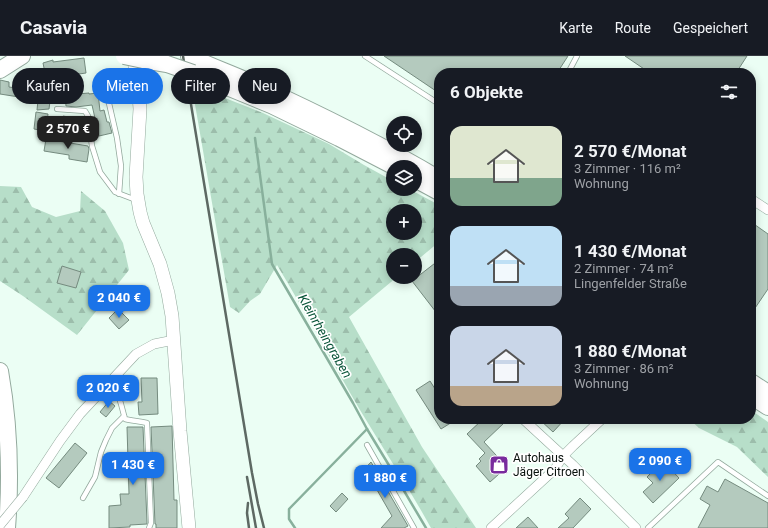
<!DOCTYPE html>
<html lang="de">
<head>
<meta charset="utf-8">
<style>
	:root { --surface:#171b24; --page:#242831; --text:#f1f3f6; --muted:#9ea1a6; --line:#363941; --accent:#1a73e8 }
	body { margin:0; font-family:Roboto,sans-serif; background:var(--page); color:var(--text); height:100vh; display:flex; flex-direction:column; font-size:15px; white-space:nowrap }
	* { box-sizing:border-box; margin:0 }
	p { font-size:13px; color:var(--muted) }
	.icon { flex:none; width:22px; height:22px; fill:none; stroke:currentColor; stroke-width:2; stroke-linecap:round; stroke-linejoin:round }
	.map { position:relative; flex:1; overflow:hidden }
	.side { position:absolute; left:434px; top:12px; width:322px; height:356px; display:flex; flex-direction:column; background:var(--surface); border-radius:16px; box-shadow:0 2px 10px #0003 }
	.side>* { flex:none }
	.hud { position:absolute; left:12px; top:12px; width:362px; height:36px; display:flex; gap:8px }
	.buttons { position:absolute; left:386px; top:60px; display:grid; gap:8px }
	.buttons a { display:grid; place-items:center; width:36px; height:36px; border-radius:50%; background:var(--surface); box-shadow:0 2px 10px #0003; font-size:20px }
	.price { position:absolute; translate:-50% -34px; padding:0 9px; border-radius:8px; background:var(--accent); color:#fff; font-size:13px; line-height:26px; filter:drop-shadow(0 1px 2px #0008) }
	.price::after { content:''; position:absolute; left:50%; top:24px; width:12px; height:9px; margin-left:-6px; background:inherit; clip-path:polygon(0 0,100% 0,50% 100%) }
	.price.on { background:#222; color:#fff }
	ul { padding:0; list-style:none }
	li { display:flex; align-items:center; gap:12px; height:100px; padding:0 16px }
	li span { display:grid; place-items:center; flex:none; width:112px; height:80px; border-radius:12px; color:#555 }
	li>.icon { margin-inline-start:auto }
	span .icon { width:48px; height:48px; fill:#fffc; stroke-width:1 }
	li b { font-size:17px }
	h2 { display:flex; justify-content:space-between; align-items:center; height:48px; padding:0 16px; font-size:17px }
	.chip { padding:0 14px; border-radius:18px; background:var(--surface); box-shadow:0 2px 10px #0003; font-size:14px; line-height:36px }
	.chip.on { background:var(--accent); color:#fff }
	header { display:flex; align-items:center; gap:24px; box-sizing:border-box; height:56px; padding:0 20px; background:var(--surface); border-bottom:1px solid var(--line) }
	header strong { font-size:19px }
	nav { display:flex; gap:22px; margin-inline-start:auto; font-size:14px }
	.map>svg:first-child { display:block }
	.forest { fill:url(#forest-firs); fill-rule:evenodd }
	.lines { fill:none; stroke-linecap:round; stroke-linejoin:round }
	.stream { stroke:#88b09c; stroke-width:2.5 }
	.building { fill:#b4cabe; stroke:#758b7f }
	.service-casing { stroke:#93a99d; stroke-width:6 }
	.minor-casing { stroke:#93a99d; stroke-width:10 }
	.secondary-casing { stroke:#93a99d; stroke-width:14 }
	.trunk-casing { stroke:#93a99d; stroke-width:18 }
	.service { stroke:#fff; stroke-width:4.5 }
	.minor { stroke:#fff; stroke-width:9 }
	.secondary { stroke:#fff; stroke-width:13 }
	.trunk { stroke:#fff; stroke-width:16 }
	.rail { stroke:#5d6963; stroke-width:2.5 }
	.minor-bridge-casing { stroke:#93a99d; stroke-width:10; stroke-linecap:butt }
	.trunk-bridge-casing { stroke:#93a99d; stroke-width:18; stroke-linecap:butt }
	.minor-bridge { stroke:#fff; stroke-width:9 }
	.trunk-bridge { stroke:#fff; stroke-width:16 }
	.labels { text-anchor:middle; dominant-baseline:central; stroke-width:3.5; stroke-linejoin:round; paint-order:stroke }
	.poi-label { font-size:12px; fill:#09110d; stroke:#fff; text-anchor:start }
	.water-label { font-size:13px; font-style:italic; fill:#085438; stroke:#fff }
</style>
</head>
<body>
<header>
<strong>Casavia</strong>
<nav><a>Karte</a><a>Route</a><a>Gespeichert</a></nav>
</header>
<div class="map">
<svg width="768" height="472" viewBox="0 0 768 472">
	<defs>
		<pattern id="forest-firs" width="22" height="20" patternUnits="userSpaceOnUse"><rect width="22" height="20" fill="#b7dec9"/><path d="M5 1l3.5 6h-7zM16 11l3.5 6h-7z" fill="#9cbdab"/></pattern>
	</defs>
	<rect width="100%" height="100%" fill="#ebfef4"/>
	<g class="forest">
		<path d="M192,31L225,42L263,57L329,88L364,109L393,125V133H409L439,149V186L415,206V199H393V221H397L349,261L422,391L476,472H431C409,432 384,394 360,354C332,306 306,257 277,209L260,238L250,245L239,257L230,251ZM393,155H415V177H393Z"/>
		<polygon points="0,130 21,131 32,151 56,161 80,155 81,135 105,155 123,187 129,214 77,279 23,240 0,225"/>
		<polygon points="751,354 768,366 768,421 737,391 699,372 689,363 751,363"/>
	</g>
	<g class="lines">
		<g class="stream">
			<polyline points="255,82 272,208 353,347 367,373 387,406 426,472"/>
			<polyline points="295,472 289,463 289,453 367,373"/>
		</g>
	</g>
	<g class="building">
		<polygon points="384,0 568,0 557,17 439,17 439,37"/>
		<polygon points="625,0 747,0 736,17 650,17"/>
		<polygon points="84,2 86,17 57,21 58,30 48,32 43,7 53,4 53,6"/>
		<polygon points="117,20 121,39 112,41 109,22"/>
		<polygon points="0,24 9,26 9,31 51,37 49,53 37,54 38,44 0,38"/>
		<polygon points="89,37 89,38 98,37 100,55 104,54 107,66 109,66 112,77 99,80 92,49 76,51 66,50 65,39"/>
		<polygon points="36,56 48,58 46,75 34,73"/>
		<polygon points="63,60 80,63 78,75 61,73"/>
		<polygon points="46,83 88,90 89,93 87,106 69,103 69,99 44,95"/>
		<polygon points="751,166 768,178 768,233 751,258"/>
		<polygon points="439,204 439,260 412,225"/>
		<polygon points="62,210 81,216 76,232 57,227"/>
		<polygon points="118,253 129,264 119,273 109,262"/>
		<polygon points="141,322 157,322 158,358 139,359 138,346 142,346"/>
		<polygon points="430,325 439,339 439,363 457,363 441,373 416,334"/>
		<polygon points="109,345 115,350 106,361 100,356"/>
		<polygon points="488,363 500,363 504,367 484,386 507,411 490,426 476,410 481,405 479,403 485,397 467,378 482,364 485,366"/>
		<polygon points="539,363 565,363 553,376"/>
		<polygon points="172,370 174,444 177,444 177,472 156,472 156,468 155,468 151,371"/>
		<polygon points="127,371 143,371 147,466 147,468 130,469 130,471 109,472 109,450 121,449 120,438 129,438"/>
		<polygon points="75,387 87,397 59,432 46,422"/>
		<polygon points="663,405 679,422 653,447 643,436 653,427 647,421"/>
		<polygon points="371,406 408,470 404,472 381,472 392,460 369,420 364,425 359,419"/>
		<polygon points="725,423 768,447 768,472 698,472 710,449 700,443 707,430 718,436"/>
		<polygon points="342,437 348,443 336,456 330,450"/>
		<polygon points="580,442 591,453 573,472 558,472 569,462 565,458"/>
		<polygon points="528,461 538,472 516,472"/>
	</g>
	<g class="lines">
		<g class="service-casing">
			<g id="service">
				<polyline points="365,0 439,48"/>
				<polyline points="568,17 577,0"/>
				<polyline points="108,43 117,82 121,110 119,138"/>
				<polyline points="57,53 85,55 88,60 92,90 100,116 115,136 136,144"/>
				<path d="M113,323L121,348L125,363C132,365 139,365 147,367L151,467L149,472"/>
				<polyline points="367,389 414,472"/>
				<polyline points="83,442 95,421 101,396 106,384 112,372 124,360"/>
				<polyline points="648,472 718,406 768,440"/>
			</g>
		</g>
		<g class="minor-casing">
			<g id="minor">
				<polyline points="751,143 768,154"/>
				<polyline points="523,363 573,409 636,472"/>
				<polyline points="23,441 60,385 80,358 136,298 154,288 174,284"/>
				<polyline points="491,472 555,413 563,400 573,390 602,363"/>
			</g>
		</g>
		<g class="secondary-casing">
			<polyline id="secondary" points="133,0 138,25 140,53 136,121 137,138 140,156 143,167 160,208 168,237 172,260 180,375 189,472"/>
		</g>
		<g class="trunk-casing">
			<g id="trunk">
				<path d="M189,0C207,9 227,16 245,24C311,54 377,86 439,123"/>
				<polyline points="0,14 22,0"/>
				<polyline points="193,17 271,49 339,82 395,111"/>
				<polyline points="415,123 439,136"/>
				<path d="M0,315C9,366 11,420 7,472"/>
				<polyline points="751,326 768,337"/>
				<polyline points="751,340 768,351"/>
			</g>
		</g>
		<use href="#service" class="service"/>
		<use href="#minor" class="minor"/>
		<use href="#secondary" class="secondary"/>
		<use href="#trunk" class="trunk"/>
		<g class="rail">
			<polyline points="183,0 252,417 258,448 264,472"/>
			<polyline points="247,421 256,472"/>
			<polyline points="248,447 247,457 249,472"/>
		</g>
		<g class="minor-bridge-casing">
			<polyline id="minor-bridge" points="0,469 23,441"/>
		</g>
		<g class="trunk-bridge-casing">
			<polyline id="trunk-bridge" points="124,0 143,4 167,8 193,17"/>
		</g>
		<use href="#minor-bridge" class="minor-bridge"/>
		<use href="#trunk-bridge" class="trunk-bridge"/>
	</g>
	<defs>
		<g id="shop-square" transform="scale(1)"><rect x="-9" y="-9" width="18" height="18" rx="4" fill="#782b9d" stroke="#fff"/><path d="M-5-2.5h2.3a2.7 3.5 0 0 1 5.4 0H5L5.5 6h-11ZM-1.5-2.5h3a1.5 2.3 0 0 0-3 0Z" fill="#fff"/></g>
	</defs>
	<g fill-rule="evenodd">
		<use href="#shop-square" x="499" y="409"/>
	</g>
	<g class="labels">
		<g class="poi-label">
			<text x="513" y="402">Autohaus<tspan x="513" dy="14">Jäger Citroen</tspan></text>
		</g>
		<g class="water-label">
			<text transform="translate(325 280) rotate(60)">Kleinrheingraben</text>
		</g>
	</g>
</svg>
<div class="buttons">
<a><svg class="icon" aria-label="locate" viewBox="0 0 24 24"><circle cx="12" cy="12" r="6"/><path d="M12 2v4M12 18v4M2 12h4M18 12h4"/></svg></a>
<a><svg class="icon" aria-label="layers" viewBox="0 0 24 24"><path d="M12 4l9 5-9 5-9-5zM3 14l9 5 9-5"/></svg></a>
<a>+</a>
<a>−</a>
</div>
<b class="price on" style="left:68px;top:94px">2 570 €</b>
<b class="price" style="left:119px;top:263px">2 040 €</b>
<b class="price" style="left:108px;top:353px">2 020 €</b>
<b class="price" style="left:660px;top:426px">2 090 €</b>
<b class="price" style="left:133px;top:430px">1 430 €</b>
<b class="price" style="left:385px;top:443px">1 880 €</b>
<div class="hud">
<a class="chip">Kaufen</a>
<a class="chip on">Mieten</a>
<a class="chip">Filter</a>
<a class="chip">Neu</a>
</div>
<section class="side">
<h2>6 Objekte<svg class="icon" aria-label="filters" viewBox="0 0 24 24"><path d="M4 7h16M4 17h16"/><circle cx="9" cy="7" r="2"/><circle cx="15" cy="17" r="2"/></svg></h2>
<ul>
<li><span style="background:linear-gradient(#dfe7d0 65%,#7fa58c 0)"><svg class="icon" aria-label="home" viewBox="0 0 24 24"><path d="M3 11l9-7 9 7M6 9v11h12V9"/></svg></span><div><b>2 570 €/Monat</b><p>3 Zimmer · 116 m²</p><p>Wohnung</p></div></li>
<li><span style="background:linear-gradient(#bfe0f5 75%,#9aa5b1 0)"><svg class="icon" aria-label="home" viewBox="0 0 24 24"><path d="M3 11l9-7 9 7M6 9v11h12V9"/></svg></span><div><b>1 430 €/Monat</b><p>2 Zimmer · 74 m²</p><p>Lingenfelder Straße</p></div></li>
<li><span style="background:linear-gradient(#c9d6e8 75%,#b9a48a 0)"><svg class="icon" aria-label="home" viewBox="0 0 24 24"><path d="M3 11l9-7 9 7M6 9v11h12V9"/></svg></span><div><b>1 880 €/Monat</b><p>3 Zimmer · 86 m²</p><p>Wohnung</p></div></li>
</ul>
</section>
</div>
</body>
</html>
